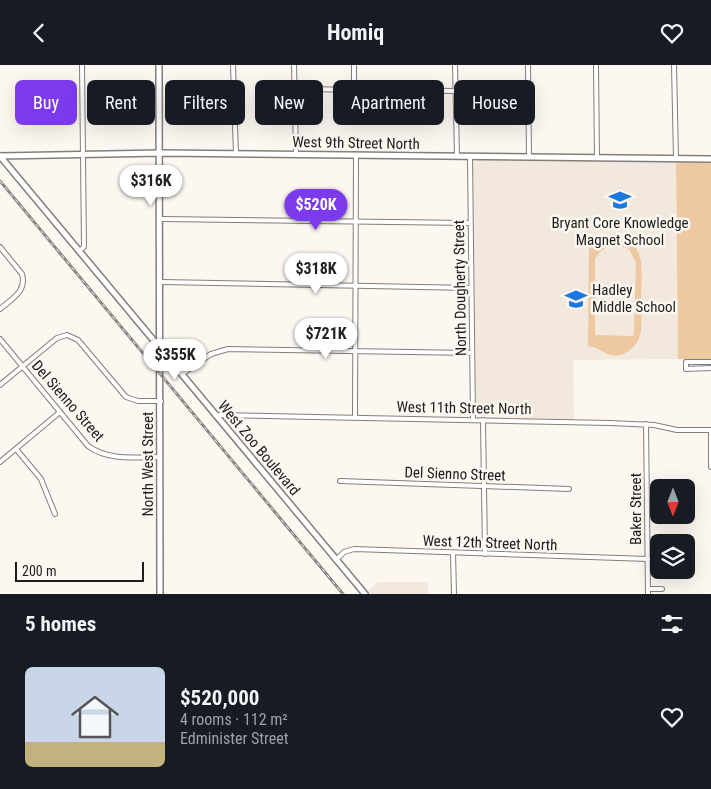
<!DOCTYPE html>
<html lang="en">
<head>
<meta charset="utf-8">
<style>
	:root { --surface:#171b24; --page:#20242c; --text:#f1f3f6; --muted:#9ea1a6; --accent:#7c3aed }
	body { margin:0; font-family:"Roboto Condensed",sans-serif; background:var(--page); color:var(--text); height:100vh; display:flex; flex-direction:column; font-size:19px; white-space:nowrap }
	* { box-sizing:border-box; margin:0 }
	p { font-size:16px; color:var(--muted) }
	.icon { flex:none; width:28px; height:28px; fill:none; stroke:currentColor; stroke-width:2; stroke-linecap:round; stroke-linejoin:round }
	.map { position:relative; height:529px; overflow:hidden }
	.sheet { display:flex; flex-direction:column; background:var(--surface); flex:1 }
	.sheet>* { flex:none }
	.hud { position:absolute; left:15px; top:15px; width:681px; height:45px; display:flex; gap:10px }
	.needle { width:32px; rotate:180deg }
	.controls { position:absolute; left:650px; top:414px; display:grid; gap:10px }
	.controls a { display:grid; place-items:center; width:45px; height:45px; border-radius:8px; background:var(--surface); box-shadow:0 5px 20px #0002; font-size:25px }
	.scale { position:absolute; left:15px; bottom:12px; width:129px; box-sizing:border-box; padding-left:5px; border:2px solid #1e1d1b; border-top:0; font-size:14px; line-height:18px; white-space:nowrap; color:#1e1d1b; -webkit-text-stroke:4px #fcf7f1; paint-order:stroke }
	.price { position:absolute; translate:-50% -42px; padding:0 11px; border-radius:18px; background:#fff; color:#222; font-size:16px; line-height:32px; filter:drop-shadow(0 1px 2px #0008) }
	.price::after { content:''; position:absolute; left:50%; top:30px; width:15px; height:11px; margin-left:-8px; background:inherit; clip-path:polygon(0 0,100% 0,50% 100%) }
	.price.current { background:var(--accent); color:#fff }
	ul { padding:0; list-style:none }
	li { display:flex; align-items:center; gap:15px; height:125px; padding:0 25px }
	li span { display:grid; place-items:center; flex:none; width:140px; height:100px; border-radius:8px; color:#555 }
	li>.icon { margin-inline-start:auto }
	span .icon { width:60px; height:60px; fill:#fffc; stroke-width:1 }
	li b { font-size:21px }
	h2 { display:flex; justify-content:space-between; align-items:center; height:60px; padding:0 25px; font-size:21px }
	.chip { padding:0 18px; border-radius:8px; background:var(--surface); box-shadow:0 5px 20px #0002; font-size:18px; line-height:45px }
	.chip.current { background:var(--accent); color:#fff }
	header { display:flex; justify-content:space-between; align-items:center; height:65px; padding:0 25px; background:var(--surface); font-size:22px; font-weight:700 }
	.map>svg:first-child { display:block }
	.built { fill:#f3e8dd }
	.green { fill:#eec8a0; fill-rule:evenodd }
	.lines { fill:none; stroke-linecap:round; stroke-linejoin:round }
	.street-casing { stroke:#837e7a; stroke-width:6 }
	.secondary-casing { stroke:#837e7a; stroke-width:8 }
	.street { stroke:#fff; stroke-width:4 }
	.secondary { stroke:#fff; stroke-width:5 }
	.rail-casing { stroke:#898682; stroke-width:3 }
	.rail { stroke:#fcf7f1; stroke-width:1; stroke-dasharray:4; stroke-linecap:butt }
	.labels { text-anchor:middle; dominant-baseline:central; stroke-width:5; stroke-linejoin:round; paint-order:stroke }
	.street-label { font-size:15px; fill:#1e1d1b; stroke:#fcf7f1 }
	.poi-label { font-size:15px; fill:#1e1d1b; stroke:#fcf7f1 }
</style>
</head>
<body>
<header><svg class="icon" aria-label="back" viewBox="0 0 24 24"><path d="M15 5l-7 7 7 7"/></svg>Homiq<svg class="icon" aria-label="heart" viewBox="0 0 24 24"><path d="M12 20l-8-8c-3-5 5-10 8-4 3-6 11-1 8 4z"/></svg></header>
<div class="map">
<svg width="711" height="529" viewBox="0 0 711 529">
	<rect width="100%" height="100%" fill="#fcf7f1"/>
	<g class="built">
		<polygon points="478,95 676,97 678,294 573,295 574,355 476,350 473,98"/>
		<polygon points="378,517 428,517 428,529 371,529 368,526"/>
	</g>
	<g class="green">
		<polygon points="676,97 711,98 711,295 678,294"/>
		<path d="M612,173C649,172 641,210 641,235C641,247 643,262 639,273C637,280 630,286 623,289C608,295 601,282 588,281L589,181H597ZM617,180L629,184L636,197L634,269L633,271L595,270V195C599,185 606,181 617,180Z"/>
	</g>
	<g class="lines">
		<g class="street-casing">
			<g id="street">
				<polyline points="233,0 236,89"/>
				<polyline points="294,0 296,89"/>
				<polyline points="354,0 354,25"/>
				<polyline points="455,0 457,91"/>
				<polyline points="528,0 529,92"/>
				<polyline points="596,0 597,93"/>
				<polyline points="674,0 676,94"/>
				<polyline points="294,24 456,26"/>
				<polyline points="470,91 473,355"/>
				<polyline points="161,154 470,158"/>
				<path d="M0,182L22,209C27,226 12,234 0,244"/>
				<polyline points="79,186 84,182 82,0"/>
				<polyline points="161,217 471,223"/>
				<path d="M0,274L88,381C109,396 135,392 160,392"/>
				<polyline points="711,297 686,297 686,304 711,303"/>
				<polyline points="182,309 211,289 228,284 472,288"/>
				<polyline points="0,320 57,273 67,270 78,275 126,332 138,336 161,336"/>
				<polyline points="215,350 610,358 654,360 677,365 711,365"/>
				<polyline points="355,352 356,90"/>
				<polyline points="483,355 485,489"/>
				<polyline points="646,359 648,529"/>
				<polyline points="711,365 711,402"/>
				<polyline points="16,384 41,414 55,449"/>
				<polyline points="0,397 60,347"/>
				<polyline points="340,416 569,424"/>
				<polyline points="453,488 454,529"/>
				<polyline points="336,495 344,487 354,484 648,494"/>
				<polyline points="648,524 662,524"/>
			</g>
		</g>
		<g class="secondary-casing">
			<g id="secondary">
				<polyline points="159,0 160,529"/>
				<polyline points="0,91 161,88 711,94"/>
				<polyline points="0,91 365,529"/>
			</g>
		</g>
		<use href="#street" class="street"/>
		<use href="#secondary" class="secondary"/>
		<g class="rail-casing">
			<polyline id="rail" points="0,116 343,529"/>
		</g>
		<use href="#rail" class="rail"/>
	</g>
	<defs>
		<g id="school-bare" transform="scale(1.725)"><path d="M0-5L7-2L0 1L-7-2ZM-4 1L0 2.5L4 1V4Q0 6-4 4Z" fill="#1a78e1" stroke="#fcf7f1" stroke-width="2.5" paint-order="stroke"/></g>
	</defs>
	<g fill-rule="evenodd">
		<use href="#school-bare" x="620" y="135"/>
		<use href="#school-bare" x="576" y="234"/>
	</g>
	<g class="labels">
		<g class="street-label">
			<text transform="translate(356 78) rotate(1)">West 9th Street North</text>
			<text transform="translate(460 223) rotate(-91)">North Dougherty Street</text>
			<text transform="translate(68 336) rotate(49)">Del Sienno Street</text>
			<text transform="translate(464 343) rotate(1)">West 11th Street North</text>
			<text transform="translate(259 383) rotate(50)">West Zoo Boulevard</text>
			<text transform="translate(148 399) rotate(-90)">North West Street</text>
			<text transform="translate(455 409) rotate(2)">Del Sienno Street</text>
			<text transform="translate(636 444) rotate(-90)">Baker Street</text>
			<text transform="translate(490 478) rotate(2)">West 12th Street North</text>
		</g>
		<g class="poi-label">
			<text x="620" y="158">Bryant Core Knowledge<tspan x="620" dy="17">Magnet School</tspan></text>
			<text x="592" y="225" text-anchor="start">Hadley<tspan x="592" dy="17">Middle School</tspan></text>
		</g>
	</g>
</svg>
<div class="controls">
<a><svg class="needle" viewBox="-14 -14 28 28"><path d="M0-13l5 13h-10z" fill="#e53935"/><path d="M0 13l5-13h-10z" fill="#9ea1a6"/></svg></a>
<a><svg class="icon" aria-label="layers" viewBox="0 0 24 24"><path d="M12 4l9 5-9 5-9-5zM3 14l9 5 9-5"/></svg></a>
</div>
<div class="scale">200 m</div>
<b class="price" style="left:151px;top:142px">$316K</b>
<b class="price current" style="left:316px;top:166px">$520K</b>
<b class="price" style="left:316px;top:230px">$318K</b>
<b class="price" style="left:326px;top:295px">$721K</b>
<b class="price" style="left:175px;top:316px">$355K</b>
<div class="hud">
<a class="chip current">Buy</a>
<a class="chip">Rent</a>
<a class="chip">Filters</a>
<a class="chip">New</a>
<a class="chip">Apartment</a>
<a class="chip">House</a>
</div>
</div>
<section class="sheet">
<h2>5 homes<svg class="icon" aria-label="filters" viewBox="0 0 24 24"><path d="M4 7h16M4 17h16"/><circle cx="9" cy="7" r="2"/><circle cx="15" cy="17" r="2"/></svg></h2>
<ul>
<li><span style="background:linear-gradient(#c9d6e8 75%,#c2b280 0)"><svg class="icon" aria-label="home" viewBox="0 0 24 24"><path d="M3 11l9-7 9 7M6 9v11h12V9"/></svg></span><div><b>$520,000</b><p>4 rooms · 112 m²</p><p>Edminister Street</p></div><svg class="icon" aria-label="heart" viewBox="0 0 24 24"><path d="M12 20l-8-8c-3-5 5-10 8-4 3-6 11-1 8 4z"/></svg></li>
</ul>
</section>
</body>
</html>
